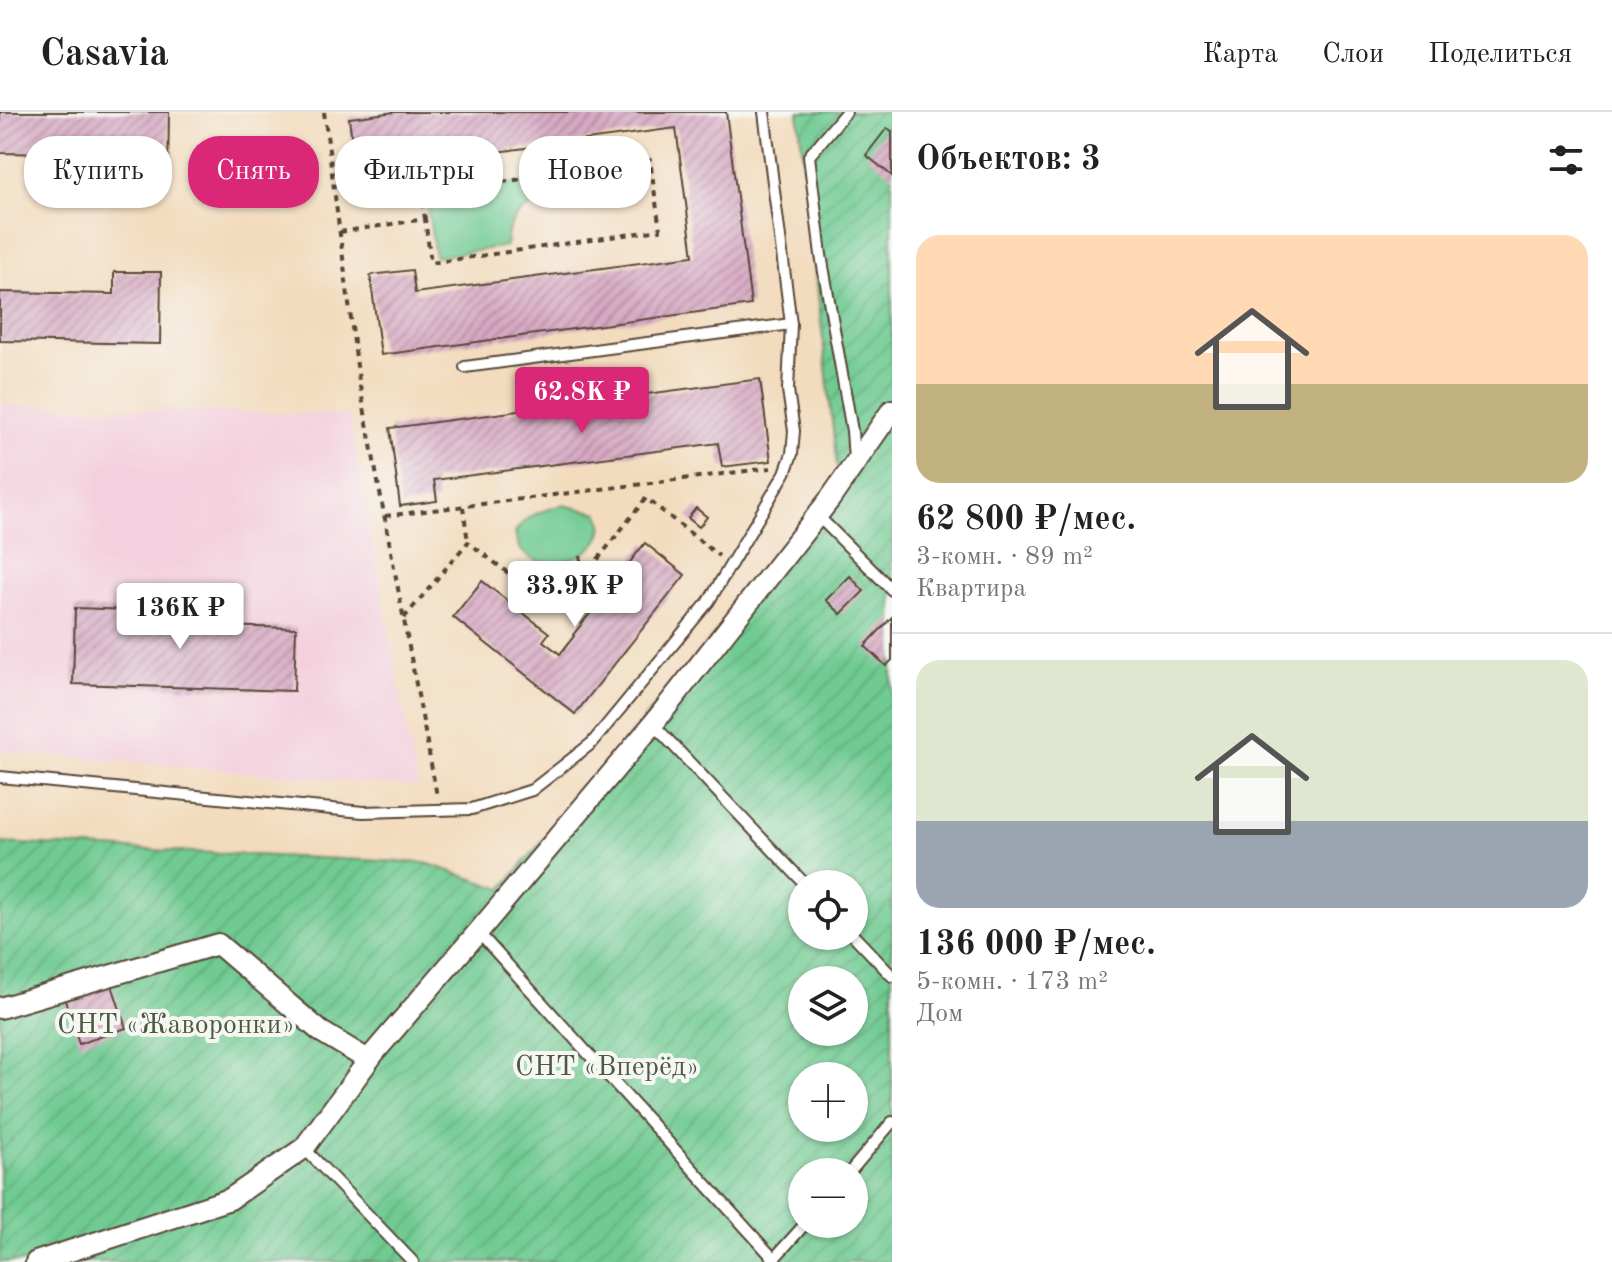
<!DOCTYPE html>
<html lang="ru">
<head>
<meta charset="utf-8">
<style>
	:root { --surface:#fff; --page:#f2f2f2; --text:#222; --muted:#767676; --line:#e0e0e0; --accent:#db2777 }
	body { margin:0; font-family:"Old Standard TT",serif; background:var(--page); color:var(--text); height:100vh; display:flex; flex-direction:column; font-size:30px; white-space:nowrap }
	* { box-sizing:border-box; margin:0 }
	p { font-size:26px; color:var(--muted) }
	.icon { flex:none; width:44px; height:44px; fill:none; stroke:currentColor; stroke-width:2; stroke-linecap:round; stroke-linejoin:round }
	.map { position:relative; flex:1; overflow:hidden }
	.panel { display:flex; flex-direction:column; background:var(--surface); width:720px }
	.panel>* { flex:none }
	.guide { position:absolute; left:24px; top:24px; width:748px; height:72px; display:flex; gap:16px }
	.buttons { position:absolute; left:788px; top:758px; display:grid; gap:16px }
	.buttons a { display:grid; place-items:center; width:80px; height:80px; border-radius:50%; background:var(--surface); box-shadow:0 2px 6px #0004; font-size:40px }
	.price { position:absolute; translate:-50% -68px; padding:0 18px; border-radius:8px; background:#fff; color:#222; font-size:26px; line-height:52px; filter:drop-shadow(0 2px 4px #0008) }
	.price::after { content:''; position:absolute; left:50%; top:48px; width:24px; height:18px; margin-left:-12px; background:inherit; clip-path:polygon(0 0,100% 0,50% 100%) }
	.price.selected { background:var(--accent); color:#fff }
	ul { padding:0; list-style:none }
	li { display:grid; align-content:center; gap:16px; height:424px; padding:0 24px }
	li+li { border-top:2px solid var(--line) }
	li span { display:grid; place-items:center; height:248px; border-radius:24px; color:#555 }
	li>.icon { margin-inline-start:auto }
	span .icon { width:144px; height:144px; fill:#fffc; stroke-width:1 }
	li b { font-size:34px }
	h2 { display:flex; justify-content:space-between; align-items:center; height:96px; padding:0 24px; font-size:34px }
	.pill { padding:0 28px; border-radius:32px; background:var(--surface); box-shadow:0 2px 6px #0004; font-size:28px; line-height:72px }
	.pill.selected { background:var(--accent); color:#fff }
	header { display:flex; align-items:center; gap:48px; box-sizing:border-box; height:112px; padding:0 40px; background:var(--surface); border-bottom:2px solid var(--line) }
	header strong { font-size:38px }
	nav { display:flex; gap:44px; margin-inline-start:auto; font-size:28px }
	main { display:flex; flex:1; min-height:0 }
	.map>svg:first-child { display:block }
	.built { fill:#f4cfdd }
	.park { fill:#70cb92; stroke:#567a58; stroke-width:2 }
	.garden { fill:url(#garden-furrows); stroke:#567a58; stroke-width:2; fill-rule:evenodd }
	.building { fill:url(#building-hatch) }
	.lines { fill:none; stroke-linecap:round; stroke-linejoin:round }
	.lane-casing { stroke:#574536; stroke-width:14 }
	.street-casing { stroke:#574536; stroke-width:24 }
	.path { stroke:#574536; stroke-width:4; stroke-dasharray:6 6; stroke-linecap:butt }
	.lane { stroke:#fff; stroke-width:10 }
	.street { stroke:#fff; stroke-width:20 }
	.labels { text-anchor:middle; dominant-baseline:central; stroke-width:8; stroke-linejoin:round; paint-order:stroke }
	.park-label { font-size:28px; fill:#4b5a41; stroke:#f6f6f2 }
</style>
</head>
<body>
<header>
<strong>Casavia</strong>
<nav><a>Карта</a><a>Слои</a><a>Поделиться</a></nav>
</header>
<main>
<div class="map">
<svg width="892" height="1150" viewBox="0 0 892 1150">
	<defs>
		<pattern id="garden-furrows" width="10" height="10" patternUnits="userSpaceOnUse" patternTransform="scale(2)"><rect width="10" height="10" fill="#70cb92"/><path d="M-1 1l2-2M0 10L10 0M9 11l2-2" fill="none" stroke="#62ae7d"/></pattern>
		<pattern id="building-hatch" width="6" height="6" patternUnits="userSpaceOnUse" patternTransform="scale(2)"><rect width="6" height="6" fill="#d7a9c3"/><path d="M-1 1l2-2M0 6l6-6M5 7l2-2" fill="none" stroke="#b08a9e"/></pattern>
	</defs>
	<rect width="100%" height="100%" fill="#f6f6f2"/>
	<filter id="ink" filterUnits="userSpaceOnUse"><feTurbulence type="fractalNoise" baseFrequency=".0125" numOctaves="2"/><feDisplacementMap in="SourceGraphic" scale="16" xChannelSelector="R" yChannelSelector="G"/><feConvolveMatrix kernelMatrix="1 2 1 2 8 2 1 2 1" color-interpolation-filters="sRGB"/></filter>
	<filter id="wash" filterUnits="userSpaceOnUse"><feTurbulence type="fractalNoise" baseFrequency=".006" numOctaves="4" result="noise"/><feDisplacementMap in="SourceGraphic" scale="32" xChannelSelector="R" yChannelSelector="G"/><feGaussianBlur stdDeviation="1.8" result="paint"/><feColorMatrix in="noise" values="0 0 0 0 0 0 0 0 0 0 0 0 0 0 0 0 0 1.4 0 .05"/><feComposite in="paint" operator="in"/></filter>
	<g filter="url(#wash)">
		<rect width="100%" height="100%" fill="#f3dcbe"/>
		<polygon class="built" points="0,293 349,303 418,675 0,639"/>
		<g class="park">
			<path d="M523,70L533,78L540,90C517,99 507,110 506,134L435,145L426,84Z"/>
			<path d="M563,393L598,401C621,436 546,469 522,439C517,433 517,427 515,421C525,403 544,398 563,393Z"/>
		</g>
		<path class="garden" d="M798,0H892V1150H0V731L426,751L502,777L762,466L838,364ZM802,772H854V824H802ZM802,868H854V920H802ZM802,964H854V1016H802ZM802,1060H854V1112H802Z"/>
		<g id="blocks">
			<g class="building">
				<polygon points="0,0 169,0 168,66 116,65 116,43 0,41"/>
				<polygon points="395,0 726,0 751,193 381,243 370,163 412,158 415,181 693,144 676,16 398,53 401,74 359,79 349,6"/>
				<polygon points="887,16 892,19 892,64 866,43"/>
				<polygon points="114,160 161,160 160,232 0,229 0,180 114,182"/>
				<polygon points="760,267 771,349 722,355 718,331 434,368 437,389 400,394 390,316"/>
				<polygon points="696,396 707,405 699,415 688,406"/>
				<polygon points="645,431 685,463 575,602 453,505 482,469 549,521 543,529 560,542 574,524 573,523"/>
				<polygon points="850,464 864,479 841,502 826,488"/>
				<polygon points="75,496 218,501 218,514 296,516 294,579 73,572"/>
				<polygon points="892,505 892,548 886,554 865,534"/>
				<polygon points="111,870 126,916 79,932 64,885"/>
			</g>
		</g>
	</g>
	<g filter="url(#ink)">
		<use href="#blocks" fill-opacity="0" stroke="#574536" stroke-width="2"/>
		<g class="lines">
			<g class="lane-casing">
				<g id="lane">
					<polyline points="846,0 809,44 821,143 852,319 854,348"/>
					<polyline points="465,255 791,212"/>
					<polyline points="817,403 892,478"/>
					<polyline points="653,612 805,772"/>
					<polyline points="0,665 363,700 472,697 532,678 592,631 709,489 785,361 792,342 794,319 788,278 791,212 764,0"/>
					<polyline points="478,820 774,1147"/>
					<polyline points="854,824 892,864"/>
					<polyline points="304,1036 413,1150"/>
					<polyline points="850,1060 892,1010"/>
					<polyline points="771,1150 805,1112"/>
				</g>
			</g>
			<g class="street-casing">
				<g id="street">
					<polyline points="0,896 218,832 320,919 368,948"/>
					<polyline points="36,1150 230,1087 304,1036 374,941 478,820 653,612 830,387 892,298"/>
				</g>
			</g>
			<g class="path">
				<polyline points="324,0 359,269 437,684"/>
				<polyline points="340,120 425,107 431,151 660,118 650,48 421,82 425,107"/>
				<polyline points="463,395 468,430"/>
				<polyline points="385,404 771,356"/>
				<polyline points="580,444 584,465"/>
				<polyline points="404,506 468,430 556,498 584,465 646,386 719,444"/>
			</g>
			<use href="#lane" class="lane"/>
			<use href="#street" class="street"/>
		</g>
	</g>
	<g class="labels">
		<g class="park-label">
			<text x="176" y="914">СНТ «Жаворонки»</text>
			<text x="607" y="956">СНТ «Вперёд»</text>
		</g>
	</g>
</svg>
<div class="buttons">
<a><svg class="icon" aria-label="locate" viewBox="0 0 24 24"><circle cx="12" cy="12" r="6"/><path d="M12 2v4M12 18v4M2 12h4M18 12h4"/></svg></a>
<a><svg class="icon" aria-label="layers" viewBox="0 0 24 24"><path d="M12 4l9 5-9 5-9-5zM3 14l9 5 9-5"/></svg></a>
<a>+</a>
<a>−</a>
</div>
<b class="price selected" style="left:582px;top:323px">62.8K ₽</b>
<b class="price" style="left:575px;top:517px">33.9K ₽</b>
<b class="price" style="left:180px;top:539px">136K ₽</b>
<div class="guide">
<a class="pill">Купить</a>
<a class="pill selected">Снять</a>
<a class="pill">Фильтры</a>
<a class="pill">Новое</a>
</div>
</div>
<section class="panel">
<h2>Объектов: 3<svg class="icon" aria-label="filters" viewBox="0 0 24 24"><path d="M4 7h16M4 17h16"/><circle cx="9" cy="7" r="2"/><circle cx="15" cy="17" r="2"/></svg></h2>
<ul>
<li><span style="background:linear-gradient(#ffd9b3 60%,#c2b280 0)"><svg class="icon" aria-label="home" viewBox="0 0 24 24"><path d="M3 11l9-7 9 7M6 9v11h12V9"/></svg></span><div><b>62 800 ₽/мес.</b><p>3-комн. · 89 m²</p><p>Квартира</p></div></li>
<li><span style="background:linear-gradient(#dfe7d0 65%,#9aa5b1 0)"><svg class="icon" aria-label="home" viewBox="0 0 24 24"><path d="M3 11l9-7 9 7M6 9v11h12V9"/></svg></span><div><b>136 000 ₽/мес.</b><p>5-комн. · 173 m²</p><p>Дом</p></div></li>
</ul>
</section>
</main>
</body>
</html>
